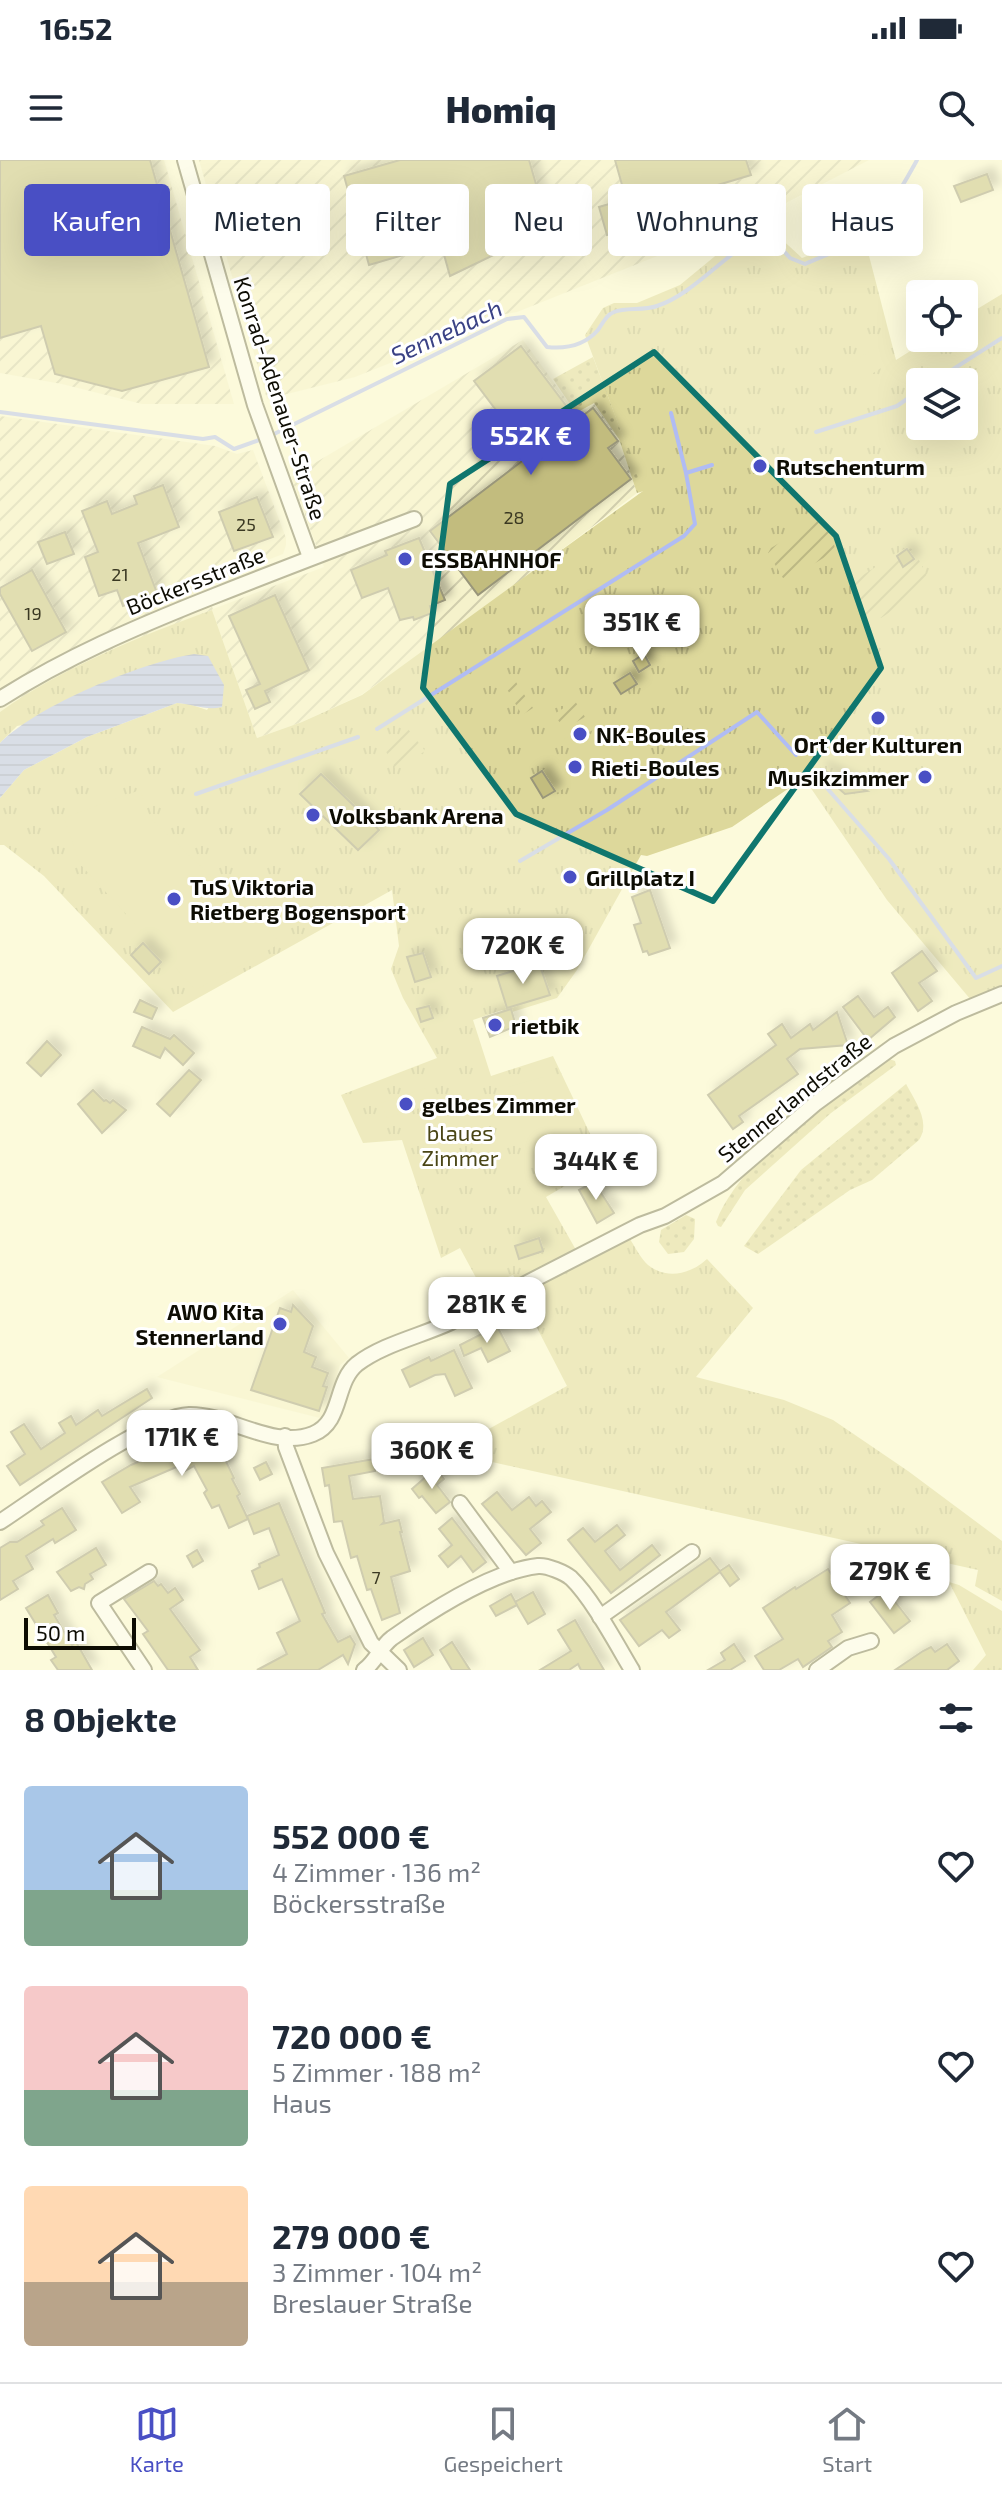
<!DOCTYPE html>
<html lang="de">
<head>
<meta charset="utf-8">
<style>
	:root { --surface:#fff; --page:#f2f2f3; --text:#1f2937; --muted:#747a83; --line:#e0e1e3; --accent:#494fc4 }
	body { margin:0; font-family:"Exo 2",sans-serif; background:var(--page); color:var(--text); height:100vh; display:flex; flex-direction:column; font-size:30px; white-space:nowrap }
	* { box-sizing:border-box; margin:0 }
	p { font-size:26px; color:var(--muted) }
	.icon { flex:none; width:44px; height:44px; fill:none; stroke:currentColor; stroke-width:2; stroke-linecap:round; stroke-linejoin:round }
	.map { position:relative; height:1510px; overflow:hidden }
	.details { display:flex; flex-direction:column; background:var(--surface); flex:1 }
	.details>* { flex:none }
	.guide { position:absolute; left:24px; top:24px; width:954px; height:72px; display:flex; gap:16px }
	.tools { position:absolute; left:906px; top:120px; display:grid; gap:16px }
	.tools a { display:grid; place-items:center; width:72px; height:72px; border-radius:8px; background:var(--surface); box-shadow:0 8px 32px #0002; font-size:40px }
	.scale { position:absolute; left:24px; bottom:20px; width:112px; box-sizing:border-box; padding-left:8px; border:4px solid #0d0c03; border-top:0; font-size:22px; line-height:28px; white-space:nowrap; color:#0d0c03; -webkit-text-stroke:6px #fff; paint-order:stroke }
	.price { position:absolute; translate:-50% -68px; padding:0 18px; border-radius:16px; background:#fff; color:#222; font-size:26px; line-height:52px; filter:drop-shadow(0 2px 4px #0008) }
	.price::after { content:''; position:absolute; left:50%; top:48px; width:24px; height:18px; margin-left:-12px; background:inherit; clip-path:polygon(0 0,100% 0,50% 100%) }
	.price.on { background:var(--accent); color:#fff }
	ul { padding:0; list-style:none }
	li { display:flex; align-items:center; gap:24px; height:200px; padding:0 24px }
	li span { display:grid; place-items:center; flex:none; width:224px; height:160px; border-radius:8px; color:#555 }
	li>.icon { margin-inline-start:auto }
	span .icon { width:96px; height:96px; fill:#fffc; stroke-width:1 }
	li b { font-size:34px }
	h2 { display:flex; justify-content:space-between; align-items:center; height:96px; padding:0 24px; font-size:34px }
	.tag { padding:0 28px; border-radius:8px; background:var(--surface); box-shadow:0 8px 32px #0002; font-size:28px; line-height:72px }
	.tag.on { background:var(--accent); color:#fff }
	.status { display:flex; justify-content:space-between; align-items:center; height:56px; padding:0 40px; background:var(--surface); direction:ltr }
	.status svg { height:22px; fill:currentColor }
	header { display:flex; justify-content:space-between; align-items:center; height:104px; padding:0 24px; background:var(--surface); font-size:36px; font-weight:800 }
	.menu { display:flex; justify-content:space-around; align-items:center; height:112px; border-top:2px solid var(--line); background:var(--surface); font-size:22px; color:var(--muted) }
	.menu a { display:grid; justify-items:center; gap:4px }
	.menu .on { color:var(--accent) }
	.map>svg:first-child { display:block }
	.built { fill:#f5f2cb }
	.industrial { fill:url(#industrial-furrows) }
	.grass { fill:url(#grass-dots) }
	.park { fill:url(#park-tufts); fill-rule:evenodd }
	.garden { fill:url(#garden-furrows) }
	.pitch { fill:#ddd89b }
	.water { fill:url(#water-rules) }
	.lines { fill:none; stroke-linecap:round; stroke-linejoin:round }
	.stream { stroke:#b0bcf4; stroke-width:4 }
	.building { fill:#c2bc7e; stroke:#99967a; stroke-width:2; filter:url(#shadow) }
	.minor-casing { stroke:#727055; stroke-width:18 }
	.minor { stroke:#fff; stroke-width:14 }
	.marked { fill:none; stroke:#0f766e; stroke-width:6; stroke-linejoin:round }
	.poi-dot { fill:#494fc4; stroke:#fff; stroke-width:3 }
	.labels { text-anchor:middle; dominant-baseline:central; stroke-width:6; stroke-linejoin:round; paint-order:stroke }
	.number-label { font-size:18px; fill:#3a3822 }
	.street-label { font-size:22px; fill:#0d0c03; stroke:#fff }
	.poi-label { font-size:22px; font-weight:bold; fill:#0d0c03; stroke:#fff; text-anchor:start }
	.park-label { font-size:22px; fill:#4a4616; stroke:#fff }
	.water-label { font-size:24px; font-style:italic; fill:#3a4285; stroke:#fff }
</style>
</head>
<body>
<div class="status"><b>16:52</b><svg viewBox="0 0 49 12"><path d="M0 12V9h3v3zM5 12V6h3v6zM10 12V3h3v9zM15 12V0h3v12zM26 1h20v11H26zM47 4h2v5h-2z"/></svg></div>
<header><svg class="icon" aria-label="menu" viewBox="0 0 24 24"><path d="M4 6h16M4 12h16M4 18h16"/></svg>Homiq<svg class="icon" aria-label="search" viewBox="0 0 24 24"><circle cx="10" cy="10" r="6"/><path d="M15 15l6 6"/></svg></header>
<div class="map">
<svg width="1002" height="1510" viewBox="0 0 1002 1510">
	<defs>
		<pattern id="industrial-furrows" width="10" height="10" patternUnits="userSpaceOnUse" patternTransform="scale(2)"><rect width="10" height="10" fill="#f5f2cb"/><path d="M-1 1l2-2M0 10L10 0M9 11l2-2" fill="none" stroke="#d1cead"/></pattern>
		<pattern id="grass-dots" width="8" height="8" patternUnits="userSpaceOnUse" patternTransform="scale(2)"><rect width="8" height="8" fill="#ddd89b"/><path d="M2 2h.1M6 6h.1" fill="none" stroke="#bcb884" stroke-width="1.8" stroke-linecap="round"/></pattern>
		<pattern id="park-tufts" width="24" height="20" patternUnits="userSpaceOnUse" patternTransform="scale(2)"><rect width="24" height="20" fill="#ddd89b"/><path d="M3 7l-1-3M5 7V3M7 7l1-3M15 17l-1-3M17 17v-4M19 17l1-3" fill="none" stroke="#bcb884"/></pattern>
		<pattern id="garden-furrows" width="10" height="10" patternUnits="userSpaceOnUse" patternTransform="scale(2)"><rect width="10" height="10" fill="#ddd89b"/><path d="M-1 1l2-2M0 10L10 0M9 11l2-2" fill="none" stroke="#bcb884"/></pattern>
		<pattern id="water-rules" width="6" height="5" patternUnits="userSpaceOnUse" patternTransform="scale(2)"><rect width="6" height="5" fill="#b0bcf4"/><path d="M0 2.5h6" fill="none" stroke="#96a0d0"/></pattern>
		<filter id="shadow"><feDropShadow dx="7" dy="-7" stdDeviation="4" flood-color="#0004"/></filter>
	</defs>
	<rect width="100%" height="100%" fill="#fcfadb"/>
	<polygon class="built" points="293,1130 349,1198 340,1205 324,1259 157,1217"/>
	<g class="industrial">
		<polygon points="0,0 164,0 234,244 142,244 62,224 0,213"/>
		<polygon points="199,0 869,0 770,51 517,152 505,154 488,164 355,217 267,239"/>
		<polygon points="523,180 576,253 593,242 619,279 637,333 464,463 361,535 302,562 257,578 212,450 119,486 85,502 0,552 0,256 215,286 237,294 253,290 286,378 286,385 283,394 203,425 213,449 324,407 291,317"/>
	</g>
	<g class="grass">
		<polygon points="593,197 644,331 637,333 619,279 594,243 576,253 553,219"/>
		<path d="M886,898L895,901L896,905L831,953L745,1030L721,1067L718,1066L716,1062C740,999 831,936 886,898Z"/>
		<path d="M906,924C915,941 931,962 919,980L872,1020L850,1030L758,1094L744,1086L801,1010Z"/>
		<polygon points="686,1055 695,1059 694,1079 684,1092 668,1094 659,1082 661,1070"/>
	</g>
	<g class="park">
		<path d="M757,70L776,74L802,98L847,81L852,87L867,88L896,200L931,178H964V157L1002,134V827L971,840L887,740L804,618L732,667L647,696L641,695L577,810L557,838L506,854L502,850L473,860L491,916L553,896L604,1003L546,1037L576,1090L517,1121L513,1115L481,1127L460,1088L441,1098L402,980L363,983L341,935L437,898L403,838L391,809L399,786L392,730L173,852L44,716L4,685H0V638L24,610L87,577L177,543L189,544L207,550L224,525L17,566L0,583V552C65,506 138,477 212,450L257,578L302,562L362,535L643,331L585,175L603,148L614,143H637L680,125L737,78ZM920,222H964V266H920Z"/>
		<path d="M630,1079C635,1087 641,1099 648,1105C667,1120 691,1114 707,1099L753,1148L696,1217L784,1240L833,1260L908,1311L1002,1381V1441L975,1426L978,1410L447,1292L567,1226L519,1133Z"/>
		<polygon points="949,1422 959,1425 1002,1451 1002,1510 973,1510 986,1495"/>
	</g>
	<g class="garden">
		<path d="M817,360C827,364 835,381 835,391L789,419L783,418L768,393L771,388Z"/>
		<polygon points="907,387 914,390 929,420 928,427 881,458 867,458 851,428 852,422"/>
		<polygon points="512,516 533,548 522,555 504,524"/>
		<polygon points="575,541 585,557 564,569 554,554"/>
		<polygon points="408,569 425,591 396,610 383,586"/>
	</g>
	<g class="pitch">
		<polygon points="878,186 889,203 862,220 851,203"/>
		<polygon points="592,562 596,568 568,585 564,579"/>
		<polygon points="615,564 628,581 629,590 543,641 539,639 529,619"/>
		<polygon points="140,630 150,658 281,783 196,830 80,704 64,658"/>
		<polygon points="543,917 561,971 526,982 508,927"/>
		<polygon points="425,928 430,945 387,958 381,943"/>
	</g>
	<path class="water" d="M194,494L208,496L224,525L222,547C205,551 194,544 177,543L87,577L24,610L0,638V583C38,545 140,503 194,494Z"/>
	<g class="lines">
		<g class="stream">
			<polyline points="933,222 1002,178"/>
			<polyline points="0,252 203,279 215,277 234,289 262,279"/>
			<polyline points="671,253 686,313"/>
			<polyline points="816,272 897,246 920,230"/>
			<path d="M270,276L507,159L524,157L547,187C566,189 585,185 598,170C603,163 606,155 614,152C626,147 643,151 657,146C685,137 711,110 734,93C744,78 754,75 771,77L790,98L805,104C820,97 837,92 851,83C881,66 901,29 917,0"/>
			<polyline points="377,569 684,376 695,364 686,313 712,305"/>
			<polyline points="819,619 889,699 976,818 1002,806"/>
			<polyline points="196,634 358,577"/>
			<polyline points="520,701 607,650 757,552 796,595"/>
		</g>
	</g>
	<g class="building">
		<polygon points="0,0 150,0 209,207 122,231 55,214 41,166 0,178"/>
		<polygon points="400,0 529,0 549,69 519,83 521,89 509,92 508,88 450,116 441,84 369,105 344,16"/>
		<polygon points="615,0 746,0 751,15 691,33 694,43 663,52 665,59 607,75 599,47 626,39"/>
		<polygon points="987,14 993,30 961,42 954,26"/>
		<polygon points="521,186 577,260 593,248 618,281 608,288 631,319 478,435 430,371 530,295 474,221"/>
		<polygon points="163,325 179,367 138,383 157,433 123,446 117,430 99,436 85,397 98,392 82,351 107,341 112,354 137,344 134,336"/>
		<polygon points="257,337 273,377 234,391 219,352"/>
		<polygon points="65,372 74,394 47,404 38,382"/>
		<polygon points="419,378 445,440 430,446 432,453 414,460 413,457 400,460 388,428 362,438 351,410 387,395 385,391"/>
		<polygon points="907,389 914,399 903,407 897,396"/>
		<polygon points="32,410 66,472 32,491 0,434 0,428"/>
		<polygon points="275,435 309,510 265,531 270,542 255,549 246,530 260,524 229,456"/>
		<polygon points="644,494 650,505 639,512 633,501"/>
		<polygon points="630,513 637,524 621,534 614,523"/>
		<polygon points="821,609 867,631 845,634 820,612"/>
		<polygon points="542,611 555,631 543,638 531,618"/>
		<polygon points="321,614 379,670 358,690 300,634"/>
		<polygon points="650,730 670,788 649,795 647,791 643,792 634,765 641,763 632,737"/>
		<polygon points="143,783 161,802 149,814 131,795"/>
		<polygon points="922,791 937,811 919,823 932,841 918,851 892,813"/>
		<polygon points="423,793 431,817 415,822 407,797"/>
		<polygon points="539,803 550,835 507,848 497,816"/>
		<polygon points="858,836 874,857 888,847 895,857 868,880 843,847"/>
		<polygon points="140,840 157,848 152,859 134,852"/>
		<polygon points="429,846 433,858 421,862 417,849"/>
		<polygon points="511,849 516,866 490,877 483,858"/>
		<polygon points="837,852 848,885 800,889 787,899 798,914 739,956 743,962 733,969 708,935 776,885 768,874 782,864 791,878 810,864 813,870"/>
		<polygon points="142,867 170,879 174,875 194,893 183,905 165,888 160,898 133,886"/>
		<polygon points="47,881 61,895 41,916 27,903"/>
		<polygon points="189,910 201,920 170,956 157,944"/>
		<polygon points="93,930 104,941 106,940 110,943 113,940 126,950 102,973 78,944"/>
		<polygon points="594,1022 614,1053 597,1063 579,1030"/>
		<polygon points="539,1078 543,1091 519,1099 515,1086"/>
		<polygon points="293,1145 313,1166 304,1192 316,1197 312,1207 328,1213 323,1226 327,1227 319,1251 251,1230 280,1148 291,1152"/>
		<polygon points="497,1166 510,1191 488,1202 481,1188 464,1196 460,1185"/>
		<polygon points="454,1190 472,1228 455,1236 445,1214 435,1215 410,1227 402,1210 429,1197 431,1201"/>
		<polygon points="147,1229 152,1238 20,1325 7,1306 25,1294 11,1272 24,1264 41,1289 65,1273 59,1263 71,1256 76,1265 98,1250 102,1256"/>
		<polygon points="181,1278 186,1290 204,1281 212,1297 222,1293 234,1318 232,1319 240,1334 237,1336 248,1359 229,1368 219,1345 212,1348 204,1333 207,1330 194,1306 185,1311 181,1305 130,1327 140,1342 122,1353 102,1322 131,1305 163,1291 161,1288"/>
		<polygon points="374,1299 375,1311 349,1316 353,1339 380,1336 384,1362 382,1364 399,1360 402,1372 400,1372 410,1411 391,1417 400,1453 382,1460 371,1429 367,1430 357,1396 351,1398 342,1361 334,1362 329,1325 325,1326 322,1308"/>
		<polygon points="266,1302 272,1314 260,1320 254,1308"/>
		<polygon points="436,1308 444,1319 437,1325 450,1342 436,1353 422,1336 419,1338 412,1329"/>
		<polygon points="497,1332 512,1350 529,1337 536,1346 542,1341 551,1352 530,1369 541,1383 526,1395 482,1344"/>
		<polygon points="279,1343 325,1453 322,1454 338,1482 350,1476 355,1484 348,1504 343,1495 318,1510 257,1510 287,1494 277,1473 300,1461 282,1419 259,1429 252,1411 260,1407 259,1404 279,1395 269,1368 254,1374 247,1356"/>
		<polygon points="62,1348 76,1370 55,1383 53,1379 26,1396 33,1409 13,1421 18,1429 0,1440 0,1388 10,1382 17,1382 44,1365 41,1361"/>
		<polygon points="452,1358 486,1402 473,1412 461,1396 448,1407 439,1396 452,1385 439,1369"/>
		<polygon points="617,1365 625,1375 605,1391 620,1410 652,1385 660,1395 611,1433 568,1380 583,1368 595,1382"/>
		<polygon points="96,1388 106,1405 90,1414 93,1419 85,1424 84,1429 79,1427 71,1431 57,1412"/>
		<polygon points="197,1390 203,1401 193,1407 187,1396"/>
		<polygon points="710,1398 720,1411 729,1405 739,1419 730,1426 720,1412 666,1452 680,1470 669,1478 662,1470 639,1486 620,1460"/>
		<polygon points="828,1409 850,1443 832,1455 842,1472 828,1481 832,1487 803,1507 798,1499 779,1510 764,1510 755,1496 783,1479 763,1448 795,1427 796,1429"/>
		<polygon points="154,1421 158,1426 161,1424 168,1433 175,1428 183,1440 170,1449 200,1490 190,1497 198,1510 168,1510 143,1474 148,1471 124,1439"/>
		<polygon points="886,1430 910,1461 894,1473 870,1442"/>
		<polygon points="533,1432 545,1454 528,1464 515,1442"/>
		<polygon points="511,1434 517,1445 496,1456 490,1446"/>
		<polygon points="48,1435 58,1453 54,1455 72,1485 76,1482 92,1510 58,1510 51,1500 56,1497 26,1448"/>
		<polygon points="575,1460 604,1510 581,1510 578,1504 569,1510 540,1510 571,1491 558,1470"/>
		<polygon points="423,1478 433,1495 414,1507 404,1490"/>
		<polygon points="452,1482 470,1510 452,1510 440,1490"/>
		<polygon points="734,1484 745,1501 730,1510 708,1510 725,1500 721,1493"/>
		<polygon points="947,1484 959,1501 947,1510 895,1510 923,1491 931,1487 935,1492"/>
	</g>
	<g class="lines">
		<g class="minor-casing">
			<g id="minor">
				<polyline points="185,0 255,245 310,397"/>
				<path d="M0,539C66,497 136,467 209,438C277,411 345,385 414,359"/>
				<polyline points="285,1276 286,1287 326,1393 371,1483 399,1510"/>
				<polyline points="460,1343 511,1412"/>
				<path d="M0,1362C38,1337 148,1256 189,1255C229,1254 273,1290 313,1274C343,1262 334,1223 357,1204C383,1184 421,1176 451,1162C514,1130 577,1097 640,1065L665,1056L723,1023L816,943L894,886L956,853L1002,834"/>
				<polyline points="600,1457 692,1392"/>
				<polyline points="144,1510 99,1443 149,1412"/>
				<path d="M364,1510C376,1502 380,1487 392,1478C429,1452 492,1411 538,1406C547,1405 565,1413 571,1418C592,1438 617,1485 632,1510"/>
				<polyline points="817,1510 848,1488 871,1481"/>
			</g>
		</g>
		<use href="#minor" class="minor"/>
	</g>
	<path d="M0 0H1002V1510H0ZM654,192L836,376L881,508L713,741L516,654L423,528L450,324Z" fill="#fcfadb" fill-opacity=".55" fill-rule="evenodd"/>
	<path class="marked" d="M654,192L836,376L881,508L713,741L516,654L423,528L450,324Z"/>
	<g class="poi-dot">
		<circle cx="760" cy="306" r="8"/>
		<circle cx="405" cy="399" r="8"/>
		<circle cx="878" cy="558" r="8"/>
		<circle cx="580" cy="574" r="8"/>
		<circle cx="575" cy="607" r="8"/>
		<circle cx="925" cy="617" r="8"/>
		<circle cx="313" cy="655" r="8"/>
		<circle cx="570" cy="717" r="8"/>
		<circle cx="174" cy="739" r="8"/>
		<circle cx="495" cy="865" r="8"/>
		<circle cx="406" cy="944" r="8"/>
		<circle cx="280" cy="1164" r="8"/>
	</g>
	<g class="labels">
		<g class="number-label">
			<text x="514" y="357">28</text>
			<text x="246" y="364">25</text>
			<text x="120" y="414">21</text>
			<text x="33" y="453">19</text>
			<text x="376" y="1417">7</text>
		</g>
		<g class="street-label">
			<text transform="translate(281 238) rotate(72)">Konrad-Adenauer-Straße</text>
			<text transform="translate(195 420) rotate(-22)">Böckersstraße</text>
			<text transform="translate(794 937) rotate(-39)">Stennerlandstraße</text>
		</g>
		<g class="poi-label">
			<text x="776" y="306">Rutschenturm</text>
			<text x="421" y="399">ESSBAHNHOF</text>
			<text x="596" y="574">NK-Boules</text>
			<text x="878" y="584" text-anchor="middle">Ort der Kulturen</text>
			<text x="591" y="607">Rieti-Boules</text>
			<text x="909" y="617" text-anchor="end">Musikzimmer</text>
			<text x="329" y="655">Volksbank Arena</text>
			<text x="586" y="717">Grillplatz I</text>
			<text x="190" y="726">TuS Viktoria<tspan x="190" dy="25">Rietberg Bogensport</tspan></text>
			<text x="511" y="865">rietbik</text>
			<text x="422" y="944">gelbes Zimmer</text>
			<text x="264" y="1151" text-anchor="end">AWO Kita<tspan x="264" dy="25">Stennerland</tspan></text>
		</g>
		<g class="park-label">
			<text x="460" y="972">blaues<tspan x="460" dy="25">Zimmer</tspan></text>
		</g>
		<g class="water-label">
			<text transform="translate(446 171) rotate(-25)">Sennebach</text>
		</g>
	</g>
</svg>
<div class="tools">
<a><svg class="icon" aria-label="locate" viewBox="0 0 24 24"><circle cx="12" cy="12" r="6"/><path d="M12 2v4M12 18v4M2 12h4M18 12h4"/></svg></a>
<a><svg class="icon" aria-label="layers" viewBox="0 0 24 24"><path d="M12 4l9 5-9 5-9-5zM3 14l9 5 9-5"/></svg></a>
</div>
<div class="scale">50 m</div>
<b class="price on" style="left:531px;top:317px">552K €</b>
<b class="price" style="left:642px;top:503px">351K €</b>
<b class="price" style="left:523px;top:826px">720K €</b>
<b class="price" style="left:596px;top:1042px">344K €</b>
<b class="price" style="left:487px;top:1185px">281K €</b>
<b class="price" style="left:182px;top:1318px">171K €</b>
<b class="price" style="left:432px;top:1331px">360K €</b>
<b class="price" style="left:890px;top:1452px">279K €</b>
<div class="guide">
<a class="tag on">Kaufen</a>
<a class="tag">Mieten</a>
<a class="tag">Filter</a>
<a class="tag">Neu</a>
<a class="tag">Wohnung</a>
<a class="tag">Haus</a>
</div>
</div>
<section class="details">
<h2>8 Objekte<svg class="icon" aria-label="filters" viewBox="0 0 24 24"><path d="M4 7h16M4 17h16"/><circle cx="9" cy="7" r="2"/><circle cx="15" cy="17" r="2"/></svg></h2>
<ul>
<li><span style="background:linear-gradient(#a9c7e8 65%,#7fa58c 0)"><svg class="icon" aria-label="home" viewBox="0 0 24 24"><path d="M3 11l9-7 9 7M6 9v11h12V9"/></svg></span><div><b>552 000 €</b><p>4 Zimmer · 136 m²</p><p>Böckersstraße</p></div><svg class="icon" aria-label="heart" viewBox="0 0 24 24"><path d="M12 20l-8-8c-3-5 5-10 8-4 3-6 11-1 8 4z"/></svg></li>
<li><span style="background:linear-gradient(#f6c9c9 65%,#7fa58c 0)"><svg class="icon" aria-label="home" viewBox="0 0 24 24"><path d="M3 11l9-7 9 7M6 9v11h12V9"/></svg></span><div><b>720 000 €</b><p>5 Zimmer · 188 m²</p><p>Haus</p></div><svg class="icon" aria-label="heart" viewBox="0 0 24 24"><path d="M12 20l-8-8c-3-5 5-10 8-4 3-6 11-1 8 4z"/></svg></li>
<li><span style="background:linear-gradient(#ffd9b3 60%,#b9a48a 0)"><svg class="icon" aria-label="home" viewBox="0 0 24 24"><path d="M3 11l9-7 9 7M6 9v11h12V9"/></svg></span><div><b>279 000 €</b><p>3 Zimmer · 104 m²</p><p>Breslauer Straße</p></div><svg class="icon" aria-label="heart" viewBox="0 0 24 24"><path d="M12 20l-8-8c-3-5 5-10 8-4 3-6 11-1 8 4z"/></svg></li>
</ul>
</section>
<nav class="menu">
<a class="on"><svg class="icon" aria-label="map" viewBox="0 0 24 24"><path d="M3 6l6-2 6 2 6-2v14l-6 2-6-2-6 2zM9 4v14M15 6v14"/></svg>Karte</a>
<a><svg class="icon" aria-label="saved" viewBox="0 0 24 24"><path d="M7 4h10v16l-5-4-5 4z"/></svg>Gespeichert</a>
<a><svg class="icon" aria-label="home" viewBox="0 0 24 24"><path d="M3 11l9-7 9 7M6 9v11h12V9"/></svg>Start</a>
</nav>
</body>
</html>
